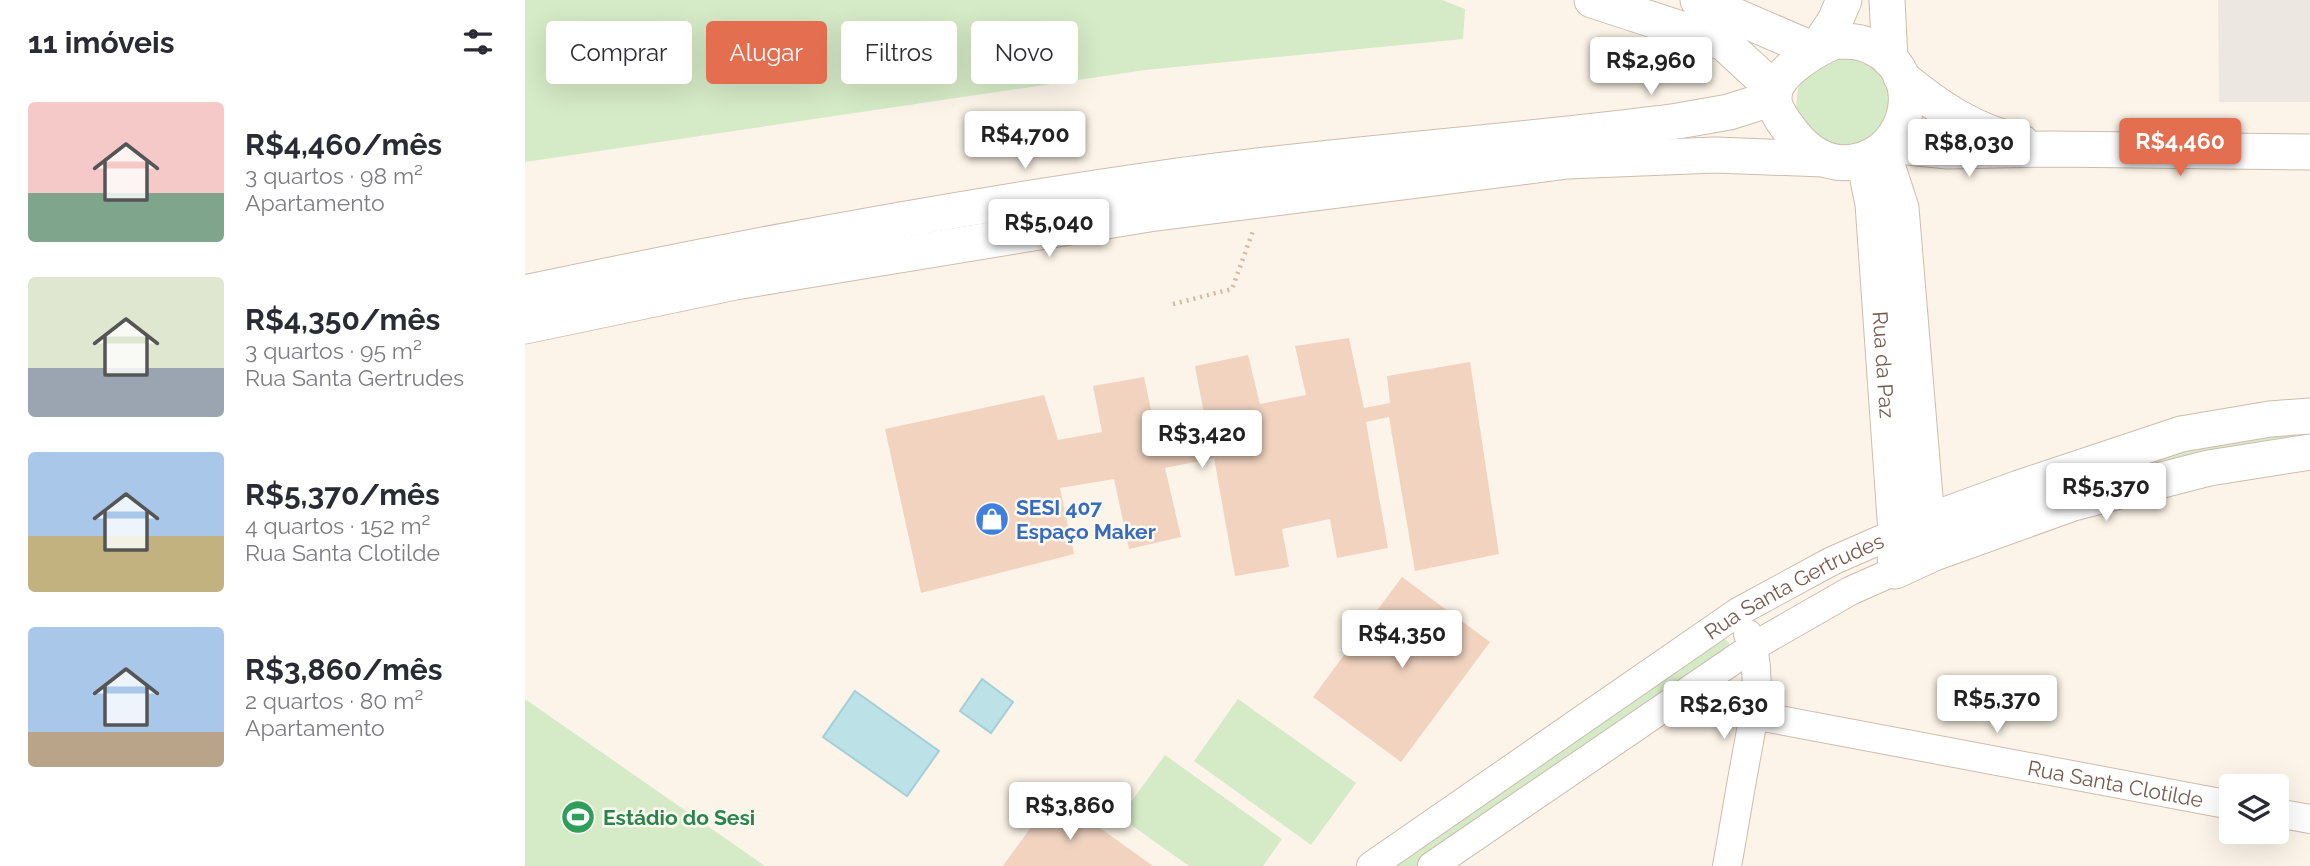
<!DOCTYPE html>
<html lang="pt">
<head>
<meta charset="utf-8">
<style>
	:root { --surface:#fff; --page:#f7f7f7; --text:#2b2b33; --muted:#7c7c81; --accent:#e46f50 }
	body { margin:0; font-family:Raleway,sans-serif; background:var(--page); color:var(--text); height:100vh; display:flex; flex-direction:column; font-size:26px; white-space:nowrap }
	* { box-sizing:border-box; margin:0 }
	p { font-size:23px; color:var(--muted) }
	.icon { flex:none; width:38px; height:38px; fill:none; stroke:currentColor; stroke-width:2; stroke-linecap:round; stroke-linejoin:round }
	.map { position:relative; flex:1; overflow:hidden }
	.drawer { display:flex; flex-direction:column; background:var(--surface); width:525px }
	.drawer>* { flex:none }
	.guide { position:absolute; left:21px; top:21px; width:665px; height:63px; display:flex; gap:14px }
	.fabs { position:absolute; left:1694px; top:774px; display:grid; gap:14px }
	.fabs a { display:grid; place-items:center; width:70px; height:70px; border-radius:7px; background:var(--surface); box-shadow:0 7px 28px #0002; font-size:35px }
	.price { position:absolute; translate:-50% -60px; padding:0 16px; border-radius:7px; background:#fff; color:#222; font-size:23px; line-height:46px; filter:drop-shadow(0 2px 4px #0008) }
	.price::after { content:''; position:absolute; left:50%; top:42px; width:21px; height:16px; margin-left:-10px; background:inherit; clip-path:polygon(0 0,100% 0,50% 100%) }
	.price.selected { background:var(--accent); color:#fff }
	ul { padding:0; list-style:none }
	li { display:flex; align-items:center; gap:21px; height:175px; padding:0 28px }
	li span { display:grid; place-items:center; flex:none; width:196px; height:140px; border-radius:7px; color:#555 }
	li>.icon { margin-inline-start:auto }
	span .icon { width:84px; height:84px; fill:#fffc; stroke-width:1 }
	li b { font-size:30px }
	h2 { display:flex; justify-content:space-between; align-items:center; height:84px; padding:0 28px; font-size:30px }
	.chip { padding:0 24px; border-radius:7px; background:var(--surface); box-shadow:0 7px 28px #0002; font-size:24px; line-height:63px }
	.chip.selected { background:var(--accent); color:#fff }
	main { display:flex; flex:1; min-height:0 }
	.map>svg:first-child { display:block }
	.industrial { fill:#ede7e1 }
	.green { fill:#d5eac6 }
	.water { fill:#bce1e6; stroke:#a3d0d8; stroke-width:2 }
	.building { fill:#f1d3c0 }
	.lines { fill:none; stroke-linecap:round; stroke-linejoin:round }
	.minor-casing { stroke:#cebcae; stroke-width:30 }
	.tertiary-casing { stroke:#cebcae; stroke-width:37 }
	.path { stroke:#d7b6a3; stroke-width:4.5; stroke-dasharray:2 5; stroke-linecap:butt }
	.minor { stroke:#fff; stroke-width:28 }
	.tertiary { stroke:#fff; stroke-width:35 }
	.labels { text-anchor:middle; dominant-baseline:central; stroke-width:5; stroke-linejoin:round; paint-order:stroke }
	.street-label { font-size:21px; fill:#765b4c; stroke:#fff8ef }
	.shop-label { font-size:21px; font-weight:bold; fill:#366cbe; stroke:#fff8ef; text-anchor:start }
	.leisure-label { font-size:21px; font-weight:bold; fill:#27864d; stroke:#fff8ef; text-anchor:start }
</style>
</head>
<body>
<main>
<section class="drawer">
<h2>11 imóveis<svg class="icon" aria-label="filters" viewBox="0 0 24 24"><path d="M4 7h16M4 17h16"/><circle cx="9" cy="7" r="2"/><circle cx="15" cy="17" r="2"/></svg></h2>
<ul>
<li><span style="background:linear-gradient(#f6c9c9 65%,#7fa58c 0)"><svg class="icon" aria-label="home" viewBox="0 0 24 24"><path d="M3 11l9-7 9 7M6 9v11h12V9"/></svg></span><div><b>R$4,460/mês</b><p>3 quartos · 98 m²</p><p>Apartamento</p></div></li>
<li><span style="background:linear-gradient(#dfe7d0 65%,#9aa5b1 0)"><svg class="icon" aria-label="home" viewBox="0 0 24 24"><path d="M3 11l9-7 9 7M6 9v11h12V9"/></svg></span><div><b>R$4,350/mês</b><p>3 quartos · 95 m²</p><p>Rua Santa Gertrudes</p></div></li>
<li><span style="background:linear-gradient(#a9c7e8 60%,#c2b280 0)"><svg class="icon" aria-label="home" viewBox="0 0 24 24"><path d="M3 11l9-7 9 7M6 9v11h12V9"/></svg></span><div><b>R$5,370/mês</b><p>4 quartos · 152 m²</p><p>Rua Santa Clotilde</p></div></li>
<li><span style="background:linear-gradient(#a9c7e8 75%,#b9a48a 0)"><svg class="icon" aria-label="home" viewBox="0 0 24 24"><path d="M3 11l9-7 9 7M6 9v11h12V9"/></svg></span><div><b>R$3,860/mês</b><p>2 quartos · 80 m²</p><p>Apartamento</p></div></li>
</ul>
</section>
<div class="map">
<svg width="1785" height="866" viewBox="0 0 1785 866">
	<rect width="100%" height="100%" fill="#fcf4e8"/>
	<polygon class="industrial" points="1693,0 1785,0 1785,102 1694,102"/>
	<g class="green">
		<polygon points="0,0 917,0 940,9 938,39 620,70 0,162"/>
		<path d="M1314,56C1322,57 1329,57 1336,60C1356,69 1375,97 1361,119C1356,128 1347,136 1340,145L1304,148L1276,125L1271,107L1273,89L1282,73Z"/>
		<polygon points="1785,427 1785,440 1489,501 1630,458 1690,443"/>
		<polygon points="1198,637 1204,643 1203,654 895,866 857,866"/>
		<polygon points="0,699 240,866 0,866"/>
		<polygon points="713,699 831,783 786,845 669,761"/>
		<polygon points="640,755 757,839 738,866 664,866 595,817"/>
	</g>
	<g class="water">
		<polygon points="457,679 488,702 466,733 435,711"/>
		<polygon points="330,691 414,751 382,796 298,737"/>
	</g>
	<g class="building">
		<polygon points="824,338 839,408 865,403 862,376 945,362 974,554 890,571 864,417 841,422 863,548 812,558 805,519 757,529 764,567 710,576 689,458 640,468 656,537 604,549 589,479 535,488 549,554 396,593 360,429 519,395 533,440 577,432 568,386 619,377 629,424 679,414 670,366 723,355 735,404 781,395 770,346"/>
		<polygon points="877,577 965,642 876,762 788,697"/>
		<polygon points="529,795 628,866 478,866"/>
	</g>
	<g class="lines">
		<g class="minor-casing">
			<g id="minor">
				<path id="s1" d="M1228,715L1706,805"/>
				<polyline points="1752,813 1785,819"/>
				<path id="s2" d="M846,866L1213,612L1307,561L1371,533"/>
				<polyline points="907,866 1229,646 1325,591 1370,571"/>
				<path d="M1202,866C1208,834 1213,801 1219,769C1226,727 1241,674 1223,634"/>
			</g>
		</g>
		<g class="tertiary-casing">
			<g id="tertiary">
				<polyline points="1067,0 1199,43 1250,90"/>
				<polyline points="1173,0 1289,50"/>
				<polyline points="1362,0 1365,60"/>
				<path d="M1311,41C1324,41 1335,41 1347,47C1403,72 1386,153 1328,162C1303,166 1283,153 1268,134C1260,124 1248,109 1249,96C1249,73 1292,48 1311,41Z"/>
				<polyline points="1292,48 1310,21 1319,0"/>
				<path d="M1376,77C1411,106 1450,133 1496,142"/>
				<polyline points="1363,145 1423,151 1526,149 1785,152"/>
				<polyline points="1357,150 1376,208 1402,521 1406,541"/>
				<path id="s3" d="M1339,160L1348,204L1371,533L1370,571L1409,553L1548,503L1684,468L1785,452"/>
				<path d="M0,293C216,247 433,207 652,176C818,153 986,143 1153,121L1204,112L1248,98"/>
				<polyline points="0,326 210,282 624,214 1043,161 1190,155 1298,159"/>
				<polyline points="1371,533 1494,488 1656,434 1745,419 1785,416"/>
			</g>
		</g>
		<polyline class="path" points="648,304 707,289 728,231"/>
		<use href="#minor" class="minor"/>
		<use href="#tertiary" class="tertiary"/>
	</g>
	<defs>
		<g id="shop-disc" transform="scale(1.75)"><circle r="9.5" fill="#3f7fe0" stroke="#fff8ef"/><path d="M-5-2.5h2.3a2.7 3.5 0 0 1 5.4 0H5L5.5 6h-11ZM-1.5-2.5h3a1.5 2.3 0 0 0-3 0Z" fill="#fff"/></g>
		<g id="stadium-disc" transform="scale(1.75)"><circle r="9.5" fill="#2e9e5b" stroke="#fff8ef"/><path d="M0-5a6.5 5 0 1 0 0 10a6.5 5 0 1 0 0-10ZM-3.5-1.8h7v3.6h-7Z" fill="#fff"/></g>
	</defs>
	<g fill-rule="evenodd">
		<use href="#shop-disc" x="467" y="519"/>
		<use href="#stadium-disc" x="53" y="817"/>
	</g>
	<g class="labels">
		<g class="street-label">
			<text stroke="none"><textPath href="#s3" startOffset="206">Rua da Paz</textPath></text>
			<text stroke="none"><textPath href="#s2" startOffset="508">Rua Santa Gertrudes</textPath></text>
			<text stroke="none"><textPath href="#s1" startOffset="369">Rua Santa Clotilde</textPath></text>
		</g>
		<g class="shop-label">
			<text x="491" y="507">SESI 407<tspan x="491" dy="24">Espaço Maker</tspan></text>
		</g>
		<g class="leisure-label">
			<text x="78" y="817">Estádio do Sesi</text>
		</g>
	</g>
</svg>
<div class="fabs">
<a><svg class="icon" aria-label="layers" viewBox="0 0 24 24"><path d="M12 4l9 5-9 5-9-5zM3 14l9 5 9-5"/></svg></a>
</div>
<b class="price" style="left:1126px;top:97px">R$2,960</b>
<b class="price" style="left:500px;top:171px">R$4,700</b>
<b class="price selected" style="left:1655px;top:178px">R$4,460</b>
<b class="price" style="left:1444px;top:179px">R$8,030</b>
<b class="price" style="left:524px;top:259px">R$5,040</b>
<b class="price" style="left:677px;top:470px">R$3,420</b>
<b class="price" style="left:1581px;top:523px">R$5,370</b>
<b class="price" style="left:877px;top:670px">R$4,350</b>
<b class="price" style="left:1472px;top:735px">R$5,370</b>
<b class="price" style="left:1199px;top:741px">R$2,630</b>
<b class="price" style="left:545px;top:842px">R$3,860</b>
<div class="guide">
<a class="chip">Comprar</a>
<a class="chip selected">Alugar</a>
<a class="chip">Filtros</a>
<a class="chip">Novo</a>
</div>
</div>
</main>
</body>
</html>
